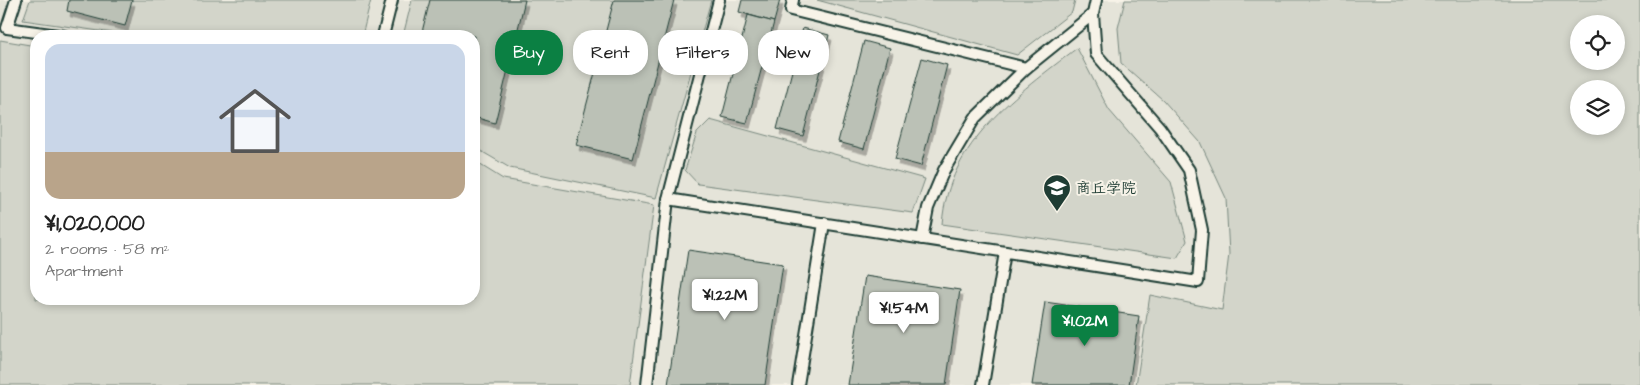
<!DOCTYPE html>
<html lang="en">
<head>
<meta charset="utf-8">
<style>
	:root { --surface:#fff; --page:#f6f6f6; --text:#222; --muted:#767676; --line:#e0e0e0; --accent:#0b8043 }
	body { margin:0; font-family:"Architects Daughter","LXGW WenKai TC",sans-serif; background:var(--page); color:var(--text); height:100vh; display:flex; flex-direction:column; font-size:19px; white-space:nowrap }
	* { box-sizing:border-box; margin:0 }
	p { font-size:16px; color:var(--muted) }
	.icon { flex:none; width:28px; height:28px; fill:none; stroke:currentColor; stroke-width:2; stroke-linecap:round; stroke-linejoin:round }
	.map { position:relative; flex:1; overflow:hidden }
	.panel { position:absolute; left:30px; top:30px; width:450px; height:275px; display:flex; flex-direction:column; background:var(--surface); border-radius:20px; box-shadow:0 2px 8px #0003 }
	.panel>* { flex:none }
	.hud { position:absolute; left:495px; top:30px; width:475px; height:45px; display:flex; gap:10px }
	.controls { position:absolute; left:1570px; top:15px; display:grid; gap:10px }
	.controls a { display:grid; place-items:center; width:55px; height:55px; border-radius:50%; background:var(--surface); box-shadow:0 2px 8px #0003; font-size:25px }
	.price { position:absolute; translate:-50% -42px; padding:0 11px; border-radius:5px; background:#fff; color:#222; font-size:16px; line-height:32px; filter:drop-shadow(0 1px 2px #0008) }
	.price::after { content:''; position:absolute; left:50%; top:30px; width:15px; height:11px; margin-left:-8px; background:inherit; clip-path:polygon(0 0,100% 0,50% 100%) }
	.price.on { background:var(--accent); color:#fff }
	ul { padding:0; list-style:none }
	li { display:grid; align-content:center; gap:10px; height:265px; padding:0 15px }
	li+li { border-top:1px solid var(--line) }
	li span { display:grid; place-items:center; height:155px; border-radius:15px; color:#555 }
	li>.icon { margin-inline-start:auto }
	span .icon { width:90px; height:90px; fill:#fffc; stroke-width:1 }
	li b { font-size:21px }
	.pill { padding:0 18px; border-radius:20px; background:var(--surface); box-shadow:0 2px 8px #0003; font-size:18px; line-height:45px }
	.pill.on { background:var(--accent); color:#fff }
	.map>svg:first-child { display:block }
	.built { fill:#e5e4d9; fill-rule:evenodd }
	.green { fill:#d3d5ca; stroke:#79897f; fill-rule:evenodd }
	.building { fill:#bbc1b6; stroke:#1f3d34; filter:url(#shadow) }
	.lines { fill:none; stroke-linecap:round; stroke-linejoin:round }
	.lane-casing { stroke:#1f3d34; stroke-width:14 }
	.lane { stroke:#f7f3e8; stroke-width:10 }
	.labels { text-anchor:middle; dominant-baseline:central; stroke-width:4; stroke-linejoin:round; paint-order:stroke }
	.poi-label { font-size:15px; fill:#1f3d34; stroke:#f7f3e8; text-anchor:start }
</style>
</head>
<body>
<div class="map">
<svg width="1640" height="385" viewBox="0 0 1640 385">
	<defs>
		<filter id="shadow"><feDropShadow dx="3" dy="5.5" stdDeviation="0" flood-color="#0004"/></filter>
	</defs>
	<rect width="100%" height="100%" fill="#f7f3e8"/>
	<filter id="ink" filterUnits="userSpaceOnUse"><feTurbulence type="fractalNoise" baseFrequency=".02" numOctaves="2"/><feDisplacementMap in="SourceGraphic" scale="10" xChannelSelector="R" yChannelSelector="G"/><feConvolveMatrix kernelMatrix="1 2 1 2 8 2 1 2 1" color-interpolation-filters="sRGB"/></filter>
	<g filter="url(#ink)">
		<path class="built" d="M0,0H1640V385H0ZM1579,24H1616V61H1579ZM36,36H474V299H36ZM1579,89H1616V126H1579Z"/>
		<g class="green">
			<polygon points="30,0 371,0 362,36 134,36 23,20"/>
			<polygon points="412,0 711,0 656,198 510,168 474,147 474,36 403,36"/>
			<polygon points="817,0 1075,0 1072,12 1017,55"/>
			<path d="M1125,0H1640V385H1136L1150,295L1222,310L1229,254L1226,198L1200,142L1163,100L1121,63L1118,28ZM1579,24H1616V61H1579ZM1579,89H1616V126H1579Z"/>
			<polygon points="0,40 36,46 36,299 474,299 474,161 503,179 654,205 630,385 0,385"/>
			<path d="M1077,48L1109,110L1171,182L1187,241L1177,258L942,224C949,141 1016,95 1077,48Z"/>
			<polygon points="710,120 925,179 913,213 698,184 685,170 697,133"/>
		</g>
		<g class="building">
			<polygon points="69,0 132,0 125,26 67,11"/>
			<polygon points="430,0 525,0 495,123 474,117 474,36 421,36"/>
			<polygon points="614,0 674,0 633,159 576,145"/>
			<polygon points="742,0 780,0 774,22 739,12"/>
			<polygon points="748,15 774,22 747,123 722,117"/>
			<polygon points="803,28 829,35 803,136 777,129"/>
			<polygon points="864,41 890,48 864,149 838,142"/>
			<polygon points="922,58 947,65 921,166 895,159"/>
			<polygon points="688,250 783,264 765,385 668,385"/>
			<polygon points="865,276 960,290 946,385 848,385"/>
			<polygon points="1045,302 1139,316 1129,385 1032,385"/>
		</g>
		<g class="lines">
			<g class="lane-casing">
				<g id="lane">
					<polyline points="16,0 7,28 65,36"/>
					<polyline points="793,0 791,10 1026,68"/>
					<polyline points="383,36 392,0"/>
					<polyline points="668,199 1198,282 1202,230 1189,170 1160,128 1096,54 1093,14 1096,0"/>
					<polyline points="922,239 928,208 944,170 975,118 1026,68 1093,14"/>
					<polyline points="647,385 668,199 719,0"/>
					<polyline points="798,385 824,223"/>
					<polyline points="983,385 1005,252"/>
				</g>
			</g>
			<use href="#lane" class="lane"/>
		</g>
	</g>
	<defs>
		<g id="university-pin" transform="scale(1.4375)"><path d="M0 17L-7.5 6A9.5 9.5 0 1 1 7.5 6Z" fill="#1f3d34" stroke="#f7f3e8"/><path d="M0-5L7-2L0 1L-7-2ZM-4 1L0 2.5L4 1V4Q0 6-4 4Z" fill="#fff"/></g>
	</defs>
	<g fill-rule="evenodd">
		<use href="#university-pin" x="1057" y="188"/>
	</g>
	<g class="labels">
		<g class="poi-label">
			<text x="1076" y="188">商丘学院</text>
		</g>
	</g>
</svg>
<div class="controls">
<a><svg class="icon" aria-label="locate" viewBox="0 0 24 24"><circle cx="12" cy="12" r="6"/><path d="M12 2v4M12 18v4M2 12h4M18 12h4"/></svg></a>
<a><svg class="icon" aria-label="layers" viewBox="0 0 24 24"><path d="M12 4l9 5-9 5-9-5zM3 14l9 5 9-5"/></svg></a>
</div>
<b class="price" style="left:725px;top:321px">¥1.22M</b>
<b class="price" style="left:904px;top:334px">¥1.54M</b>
<b class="price on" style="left:1085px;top:347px">¥1.02M</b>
<div class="hud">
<a class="pill on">Buy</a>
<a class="pill">Rent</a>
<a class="pill">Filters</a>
<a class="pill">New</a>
</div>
<section class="panel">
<ul>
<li><span style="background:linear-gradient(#c9d6e8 70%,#b9a48a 0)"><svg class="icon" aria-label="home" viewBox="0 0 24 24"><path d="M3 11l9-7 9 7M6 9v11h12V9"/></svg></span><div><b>¥1,020,000</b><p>2 rooms · 58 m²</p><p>Apartment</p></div></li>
</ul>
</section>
</div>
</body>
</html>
